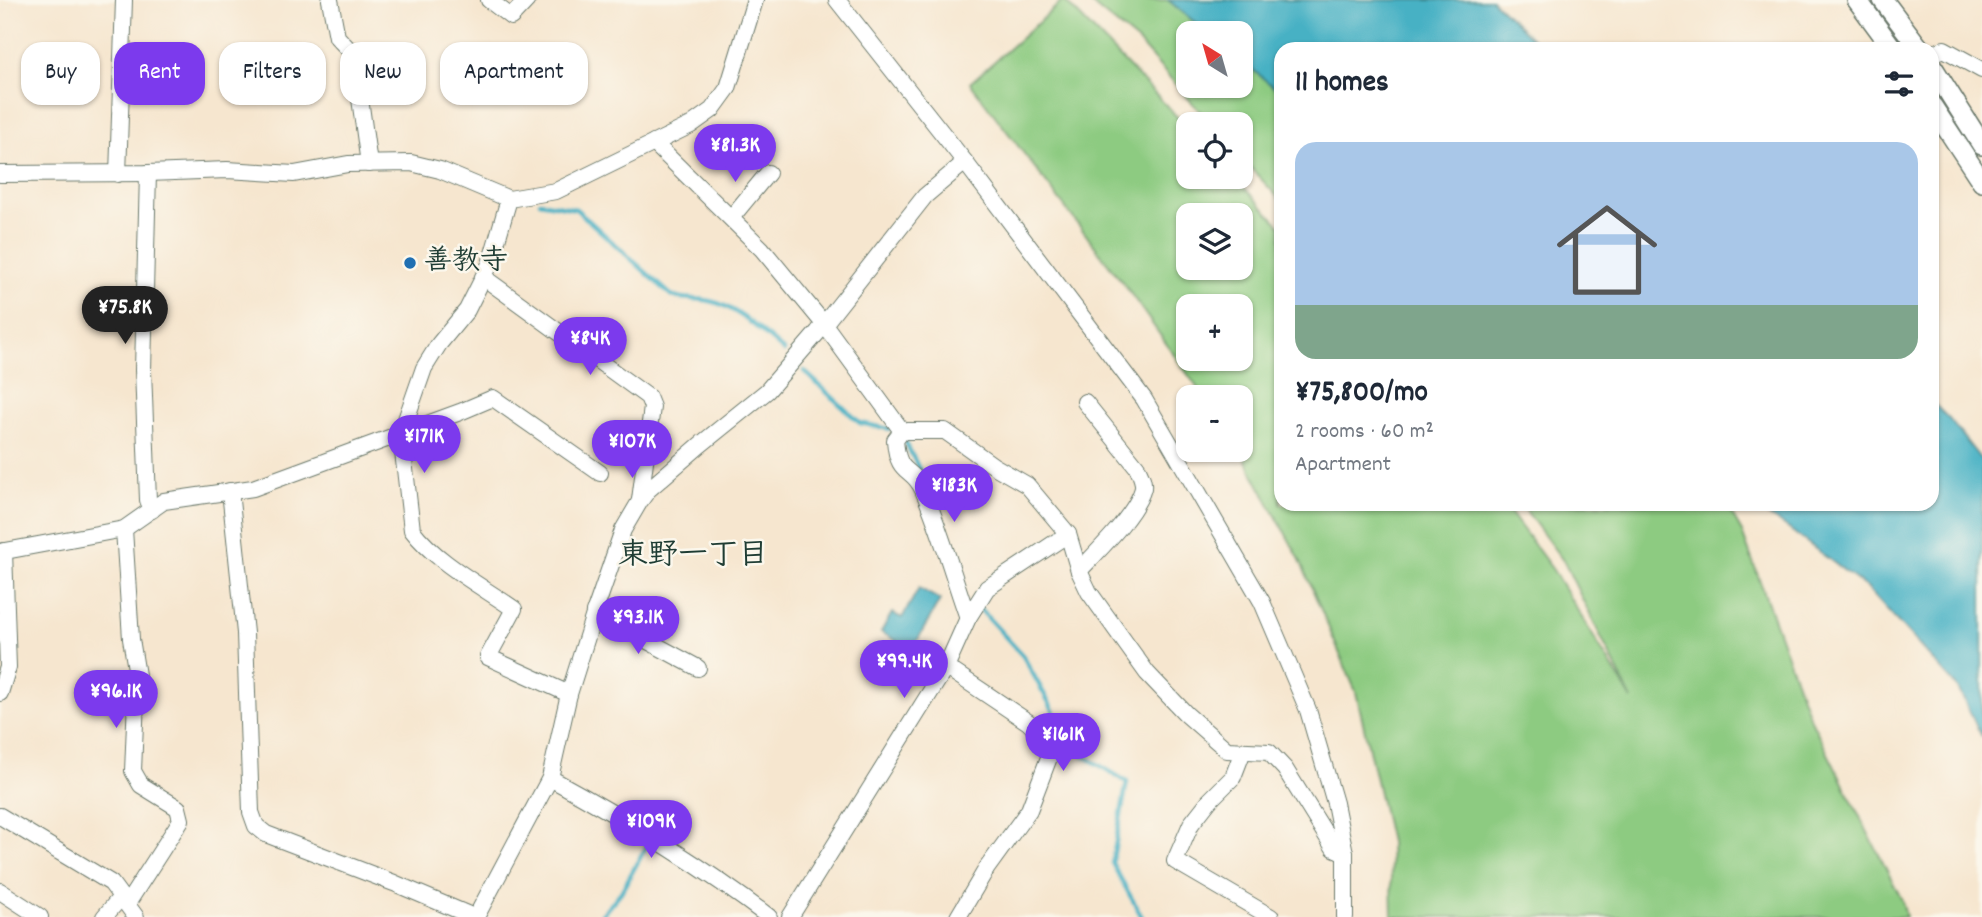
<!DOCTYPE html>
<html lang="en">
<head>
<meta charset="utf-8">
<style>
	:root { --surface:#fff; --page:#f6f6f7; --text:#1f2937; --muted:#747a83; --accent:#7c3aed }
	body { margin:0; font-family:Dekko,"Klee One",sans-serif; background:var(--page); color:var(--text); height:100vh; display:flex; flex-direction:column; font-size:26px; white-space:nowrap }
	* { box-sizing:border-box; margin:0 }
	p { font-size:23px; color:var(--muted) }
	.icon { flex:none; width:38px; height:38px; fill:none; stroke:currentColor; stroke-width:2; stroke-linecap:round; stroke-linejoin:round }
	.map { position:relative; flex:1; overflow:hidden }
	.panel { position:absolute; left:1274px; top:42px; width:665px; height:469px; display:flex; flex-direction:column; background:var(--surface); border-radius:21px; box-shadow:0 2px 5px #0004 }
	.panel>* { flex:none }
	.banner { position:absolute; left:21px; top:42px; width:665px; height:63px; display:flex; gap:14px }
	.needle { width:46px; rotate:323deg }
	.tools { position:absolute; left:1176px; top:21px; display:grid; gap:14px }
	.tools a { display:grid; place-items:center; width:77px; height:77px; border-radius:14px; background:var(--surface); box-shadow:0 2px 5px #0004; font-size:35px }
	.price { position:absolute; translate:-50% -60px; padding:0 16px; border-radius:24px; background:var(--accent); color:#fff; font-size:23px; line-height:46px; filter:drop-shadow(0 2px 4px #0008) }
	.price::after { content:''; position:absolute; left:50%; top:42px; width:21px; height:16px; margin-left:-10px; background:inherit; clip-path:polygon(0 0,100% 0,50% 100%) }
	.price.active { background:#222; color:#fff }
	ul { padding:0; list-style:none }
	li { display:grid; align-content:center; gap:14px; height:371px; padding:0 21px }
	li span { display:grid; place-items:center; height:217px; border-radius:21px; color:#555 }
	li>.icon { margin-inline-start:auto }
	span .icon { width:126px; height:126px; fill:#fffc; stroke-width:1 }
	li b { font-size:30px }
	h2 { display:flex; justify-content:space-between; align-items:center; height:84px; padding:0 21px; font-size:30px }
	.chip { padding:0 24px; border-radius:21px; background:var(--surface); box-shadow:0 2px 5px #0004; font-size:24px; line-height:63px }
	.chip.active { background:var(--accent); color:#fff }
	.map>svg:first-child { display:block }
	.green { fill:#8dcb81; stroke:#56845a; stroke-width:2; fill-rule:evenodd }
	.water { fill:#46b1c4; stroke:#32777c; stroke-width:2 }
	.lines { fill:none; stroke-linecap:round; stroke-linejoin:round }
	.stream { stroke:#46b1c4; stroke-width:4.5 }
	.minor-casing { stroke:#6a786a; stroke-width:18 }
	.major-casing { stroke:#6a786a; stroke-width:22 }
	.minor { stroke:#fff; stroke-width:16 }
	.major { stroke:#fff; stroke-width:19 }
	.poi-dot { fill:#1f6fb2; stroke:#fbf7ec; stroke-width:2.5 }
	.labels { text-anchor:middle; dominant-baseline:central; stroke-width:5; stroke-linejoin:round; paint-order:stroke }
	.poi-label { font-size:28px; font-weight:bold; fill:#1f3d34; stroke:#fbf7ec; text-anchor:start }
	.neighbourhood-label { font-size:30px; font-weight:bold; fill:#1f3d34; stroke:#fbf7ec }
</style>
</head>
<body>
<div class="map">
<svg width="1982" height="917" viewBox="0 0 1982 917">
	<rect width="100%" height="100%" fill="#fbf7ec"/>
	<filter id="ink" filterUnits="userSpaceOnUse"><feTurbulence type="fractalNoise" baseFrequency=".0143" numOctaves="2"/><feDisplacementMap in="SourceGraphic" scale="14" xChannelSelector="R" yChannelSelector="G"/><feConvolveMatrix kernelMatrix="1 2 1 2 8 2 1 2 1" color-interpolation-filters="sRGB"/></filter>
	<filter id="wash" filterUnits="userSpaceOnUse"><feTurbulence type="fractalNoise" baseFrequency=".00686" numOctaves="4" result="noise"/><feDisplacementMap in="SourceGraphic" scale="28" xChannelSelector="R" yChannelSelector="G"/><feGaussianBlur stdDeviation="1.57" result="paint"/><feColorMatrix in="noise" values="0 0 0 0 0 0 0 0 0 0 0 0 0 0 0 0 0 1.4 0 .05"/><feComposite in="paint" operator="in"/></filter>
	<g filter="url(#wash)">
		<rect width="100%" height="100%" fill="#f6e6cf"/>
		<g class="green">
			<path d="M1064,0L1188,128V177H1234L1281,226V504H1504L1553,570L1632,700L1564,562L1521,504H1726L1742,532L1809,716L1902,900L1906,917H1392L1390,842L1356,692L1300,560L1240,450L1241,397H1204L1126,287L970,83ZM1188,215H1241V268H1188ZM1188,306H1241V359H1188Z"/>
			<polygon points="1087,0 1168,0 1208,33 1188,33 1188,86 1241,86 1241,60 1281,93 1281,201 1241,157 1241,124 1211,124 1138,42"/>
		</g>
		<g class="water">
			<polygon points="1168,0 1492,0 1543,49 1281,49 1281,93 1241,60 1241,33 1208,33"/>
			<polygon points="1932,402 1949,419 1982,461 1982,737 1958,688 1867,588 1789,529 1752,504 1932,504"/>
			<polygon points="919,588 940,600 912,650 881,632 892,613 902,618"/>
		</g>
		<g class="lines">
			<g class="stream">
				<path d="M540,202L576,209L672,296C685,300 697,298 710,301C736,306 764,334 784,351"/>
				<polyline points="804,371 860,423 889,429"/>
				<polyline points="904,439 922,475"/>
				<polyline points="980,609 1023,656 1052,708 1054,713 1045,732"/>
				<polyline points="1053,737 1127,782 1112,863 1142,917"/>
				<polyline points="600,917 621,892 649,842 651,843"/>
			</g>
		</g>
	</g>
	<g filter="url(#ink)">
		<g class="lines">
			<g class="minor-casing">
				<g id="minor">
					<polyline points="330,0 337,37 354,55 369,164"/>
					<polyline points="489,0 511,17 527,0"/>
					<polyline points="837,0 965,162 1144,399 1262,602 1308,710 1335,803 1345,853 1345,917"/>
					<polyline points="1932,54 1944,49 1982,70"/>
					<polyline points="654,143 762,249 824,324 902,431 945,431 994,466 1027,485 1068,534 1079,571 1089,592 1147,673 1186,714 1227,750 1269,752 1285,769 1334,848 1345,853"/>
					<polyline points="148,173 143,370 148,500 152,510"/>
					<polyline points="0,174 148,173 227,170 294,174 348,164 411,163 440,170 509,199 556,191 691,125 712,110 728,88 755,0"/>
					<polyline points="118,174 124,0"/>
					<path d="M509,199L490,264L467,310L439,344L424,368L401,434L412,530C437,563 480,585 514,609L488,657L569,694"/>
					<polyline points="731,218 768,173"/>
					<polyline points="483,277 648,397 652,407 640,500"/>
					<path d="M902,431L895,440C898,478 912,465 923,490C941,531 953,576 968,618"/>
					<polyline points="230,491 245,633 251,812 256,826 266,834 394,883 474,917"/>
					<polyline points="124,529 131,639 137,675 133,771 141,785 178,808 181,820 127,904"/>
					<polyline points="0,552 124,529 164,501 253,488 460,412 493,398 600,473"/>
					<path d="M1079,571C1097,552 1137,513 1143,488C1144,480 1140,474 1137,467L1085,402"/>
					<polyline points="594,612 698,668"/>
					<polyline points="946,667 1028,722 1053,747 1029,810 987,868 958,917"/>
					<polyline points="0,693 8,667 4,551"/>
					<polyline points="1243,751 1233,777 1209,801 1191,824 1175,861 1271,917"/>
					<path d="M550,778C625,819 701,865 769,917"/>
					<polyline points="0,816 111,883 136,917"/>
					<polyline points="0,891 40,917"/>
					<polyline points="104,917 121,897"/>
					<polyline points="476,917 550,778 569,694 596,608 623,530 640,501 648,490 700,445 767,391 818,332 925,196 965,162"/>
					<polyline points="790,917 946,667 968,618 987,588 1068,534"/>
				</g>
			</g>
			<g class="major-casing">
				<g id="major">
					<polyline points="1857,0 1893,49"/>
					<polyline points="1883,0 1920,49"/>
					<polyline points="1932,66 1982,145"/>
					<polyline points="1932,106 1982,182"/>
				</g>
			</g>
			<use href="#minor" class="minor"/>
			<use href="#major" class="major"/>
		</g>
	</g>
	<circle class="poi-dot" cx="410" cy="263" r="7"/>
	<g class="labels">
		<g class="poi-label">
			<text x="424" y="263">善教寺</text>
		</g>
		<g class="neighbourhood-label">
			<text x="693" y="557">東野一丁目</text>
		</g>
	</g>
</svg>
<div class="tools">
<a><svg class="needle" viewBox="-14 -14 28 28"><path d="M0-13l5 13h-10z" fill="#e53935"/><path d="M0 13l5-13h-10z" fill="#747a83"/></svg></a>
<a><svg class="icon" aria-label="locate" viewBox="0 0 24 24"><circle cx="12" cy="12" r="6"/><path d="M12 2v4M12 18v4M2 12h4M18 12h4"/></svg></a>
<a><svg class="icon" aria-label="layers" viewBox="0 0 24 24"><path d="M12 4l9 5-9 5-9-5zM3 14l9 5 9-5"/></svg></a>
<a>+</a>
<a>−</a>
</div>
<b class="price" style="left:735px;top:184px">¥81.3K</b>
<b class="price active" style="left:125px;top:346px">¥75.8K</b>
<b class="price" style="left:590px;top:377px">¥84K</b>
<b class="price" style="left:424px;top:475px">¥171K</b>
<b class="price" style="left:632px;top:480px">¥107K</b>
<b class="price" style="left:954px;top:524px">¥183K</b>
<b class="price" style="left:638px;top:656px">¥93.1K</b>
<b class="price" style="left:904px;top:700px">¥99.4K</b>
<b class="price" style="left:116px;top:730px">¥96.1K</b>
<b class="price" style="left:1063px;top:773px">¥161K</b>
<b class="price" style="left:651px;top:860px">¥109K</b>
<div class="banner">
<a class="chip">Buy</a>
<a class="chip active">Rent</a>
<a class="chip">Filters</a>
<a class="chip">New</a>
<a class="chip">Apartment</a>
</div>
<section class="panel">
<h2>11 homes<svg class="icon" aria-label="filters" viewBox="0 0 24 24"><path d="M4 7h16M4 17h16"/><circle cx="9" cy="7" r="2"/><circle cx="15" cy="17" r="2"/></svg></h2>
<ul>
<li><span style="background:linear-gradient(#a9c7e8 75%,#7fa58c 0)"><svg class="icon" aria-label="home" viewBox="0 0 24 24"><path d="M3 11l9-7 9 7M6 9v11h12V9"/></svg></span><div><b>¥75,800/mo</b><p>2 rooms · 60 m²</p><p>Apartment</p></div></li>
</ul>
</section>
</div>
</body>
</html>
